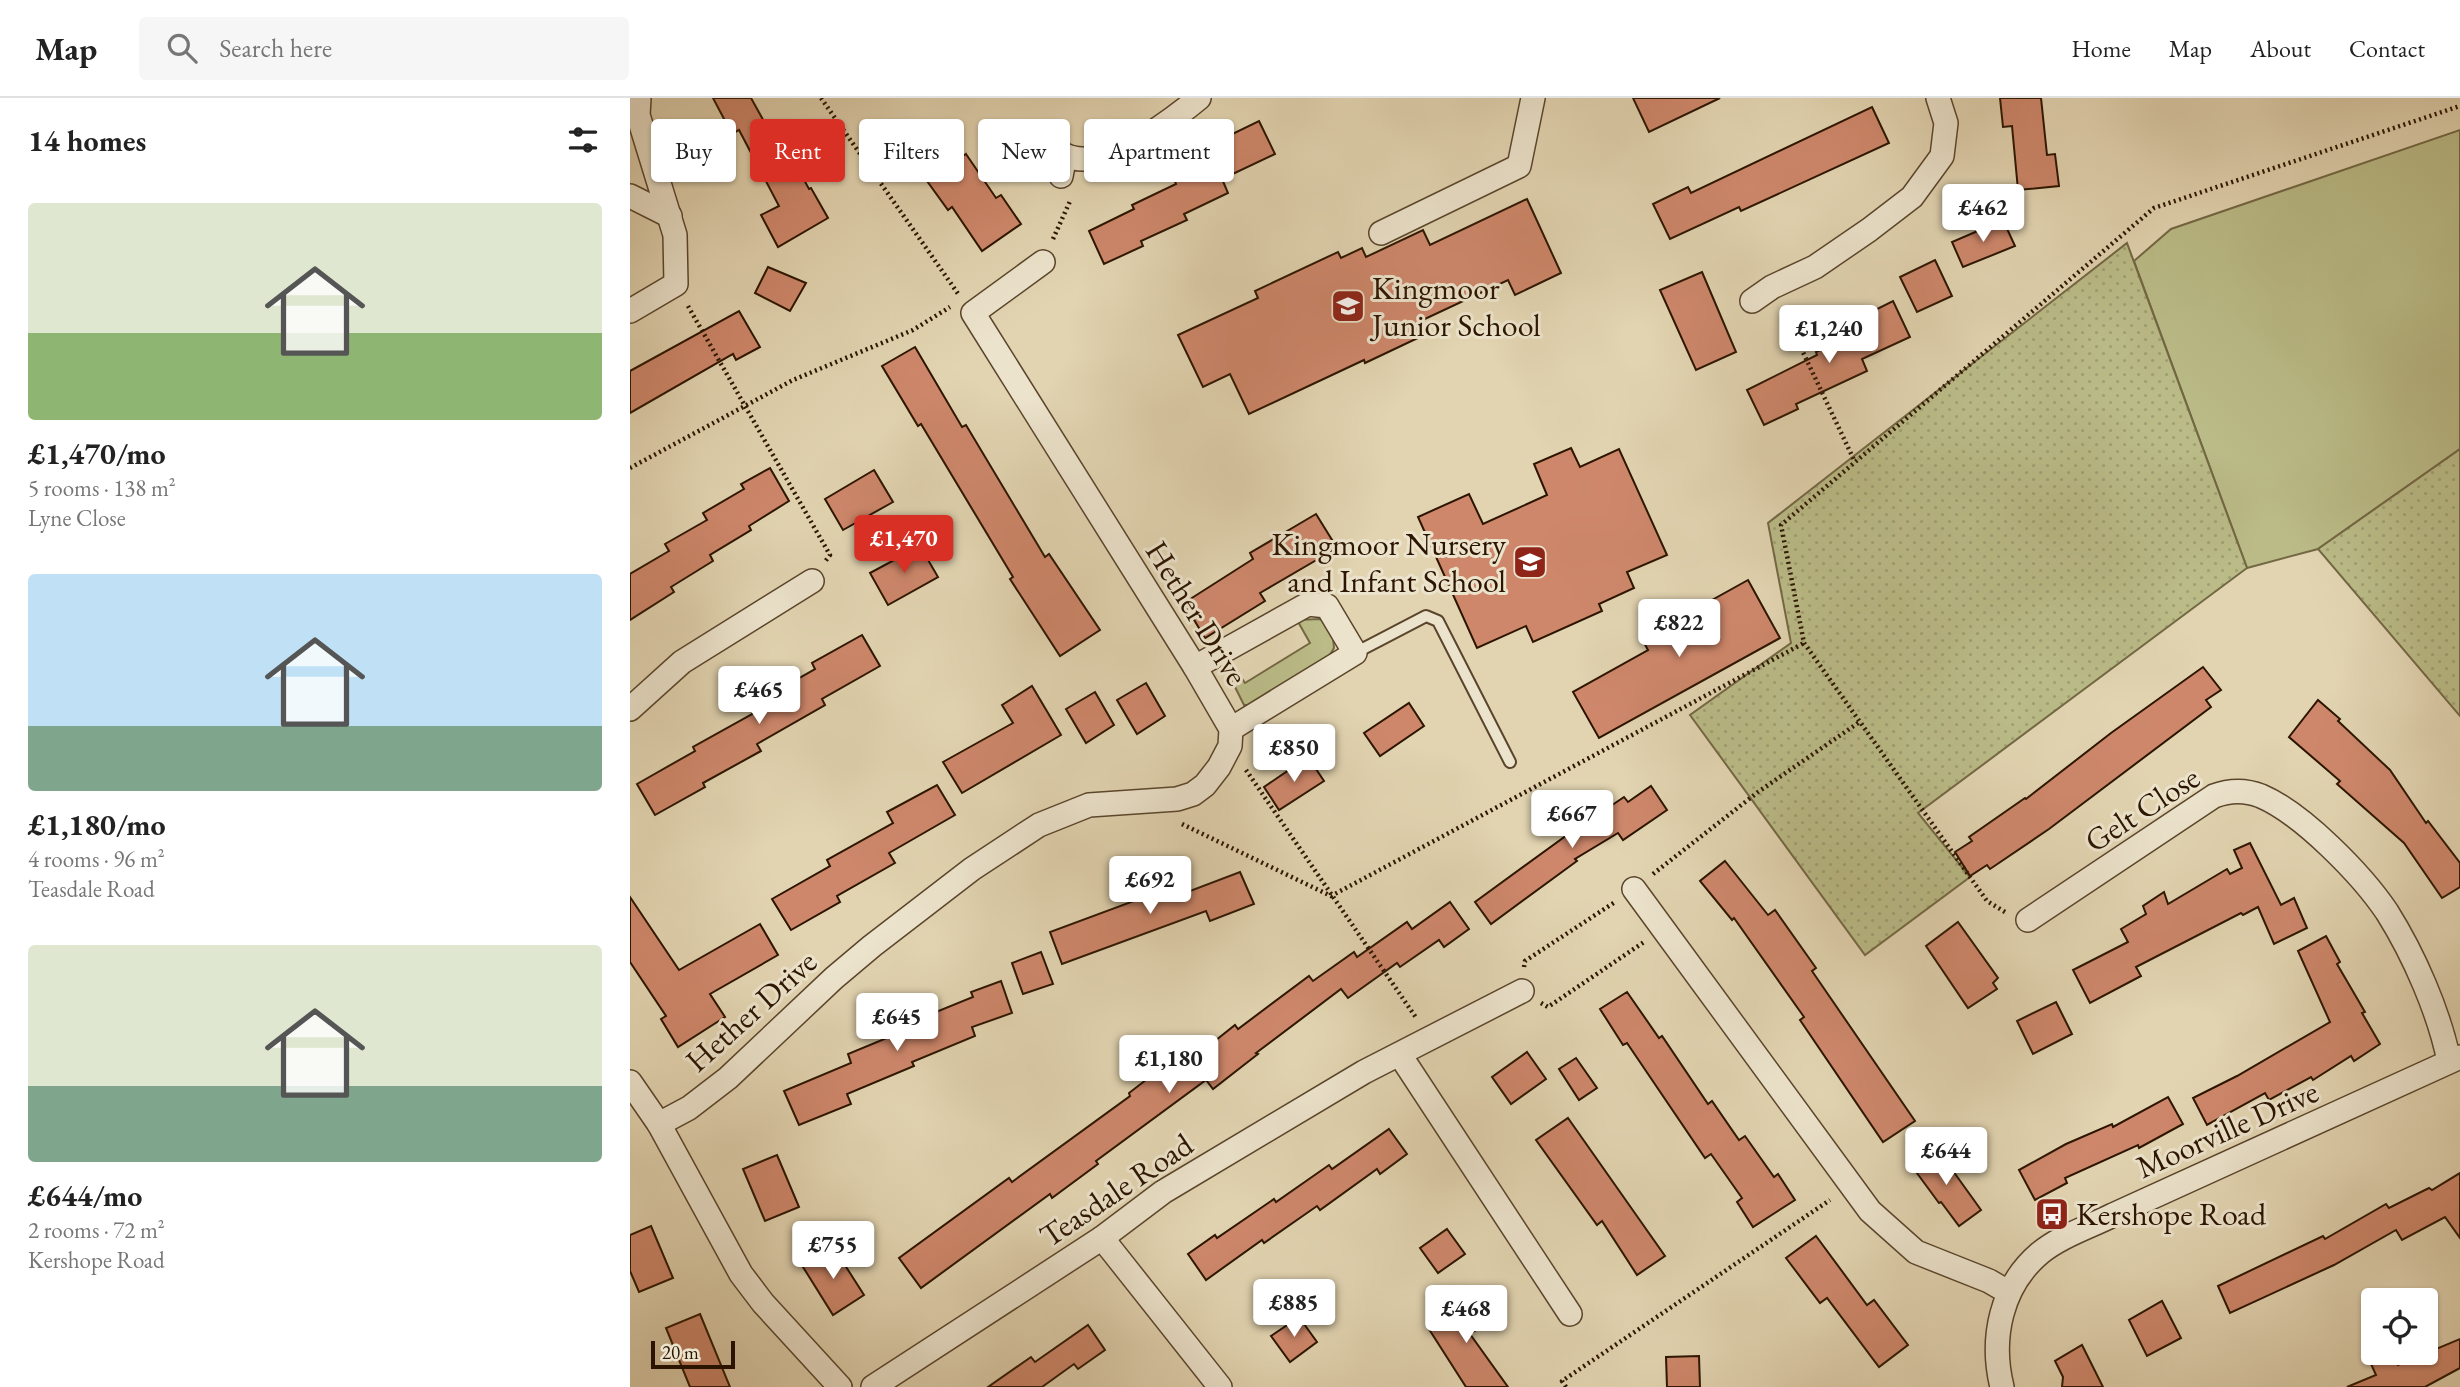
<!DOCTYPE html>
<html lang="en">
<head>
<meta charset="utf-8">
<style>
	:root { --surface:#fff; --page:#f6f6f6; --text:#222; --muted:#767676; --line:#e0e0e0; --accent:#d93025 }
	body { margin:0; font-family:"EB Garamond",serif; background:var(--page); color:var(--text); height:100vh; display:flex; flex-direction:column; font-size:26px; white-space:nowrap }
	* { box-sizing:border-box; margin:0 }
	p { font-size:23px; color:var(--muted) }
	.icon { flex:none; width:38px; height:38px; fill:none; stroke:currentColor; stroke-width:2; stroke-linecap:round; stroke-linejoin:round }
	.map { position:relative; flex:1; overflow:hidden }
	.side { display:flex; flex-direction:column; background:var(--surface); width:630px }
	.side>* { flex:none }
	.top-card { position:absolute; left:21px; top:21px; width:665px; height:63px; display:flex; gap:14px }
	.buttons { position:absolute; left:1731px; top:1190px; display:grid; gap:14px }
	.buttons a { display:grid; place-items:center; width:77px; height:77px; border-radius:7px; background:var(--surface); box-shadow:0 2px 5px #0004; font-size:35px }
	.scale { position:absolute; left:21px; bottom:18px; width:84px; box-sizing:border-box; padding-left:7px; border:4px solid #2c1500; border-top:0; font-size:19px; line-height:24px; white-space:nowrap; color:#2c1500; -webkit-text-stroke:5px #ece3cc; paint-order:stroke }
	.price { position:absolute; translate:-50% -60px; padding:0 16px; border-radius:7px; background:#fff; color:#222; font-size:23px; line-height:46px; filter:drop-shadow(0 2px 4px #0008) }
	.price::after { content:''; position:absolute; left:50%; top:42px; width:21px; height:16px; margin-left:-10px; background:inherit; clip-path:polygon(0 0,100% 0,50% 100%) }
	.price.selected { background:var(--accent); color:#fff }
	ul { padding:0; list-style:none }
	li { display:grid; align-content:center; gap:14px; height:371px; padding:0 28px }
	li span { display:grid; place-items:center; height:217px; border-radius:7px; color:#555 }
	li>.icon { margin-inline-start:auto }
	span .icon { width:126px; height:126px; fill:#fffc; stroke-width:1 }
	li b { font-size:30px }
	h2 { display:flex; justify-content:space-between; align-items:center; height:84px; padding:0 28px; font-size:30px }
	.tag { padding:0 24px; border-radius:7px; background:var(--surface); box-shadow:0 2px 5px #0004; font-size:24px; line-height:63px }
	.tag.selected { background:var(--accent); color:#fff }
	header { display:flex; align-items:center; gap:42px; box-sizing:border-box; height:98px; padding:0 35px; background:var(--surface); border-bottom:2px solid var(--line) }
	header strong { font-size:33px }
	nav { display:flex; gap:38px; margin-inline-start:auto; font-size:24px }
	.search { width:490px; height:63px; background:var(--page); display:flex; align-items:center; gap:18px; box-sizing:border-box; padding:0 24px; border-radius:7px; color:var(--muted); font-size:26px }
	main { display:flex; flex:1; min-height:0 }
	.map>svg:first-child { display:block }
	.green { fill:#babb87; stroke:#736844; stroke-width:2 }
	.park { fill:url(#park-dots); stroke:#736844; stroke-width:2 }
	.building { fill:#ce876b; stroke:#2c1500; stroke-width:2 }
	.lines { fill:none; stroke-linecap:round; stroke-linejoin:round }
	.lane-casing { stroke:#5a452c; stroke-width:14 }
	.street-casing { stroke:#5a452c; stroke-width:26 }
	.path { stroke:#2c1500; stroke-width:4.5; stroke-dasharray:2 3.5; stroke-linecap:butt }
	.lane { stroke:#ece3cc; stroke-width:10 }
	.street { stroke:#ece3cc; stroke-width:23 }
	.labels { text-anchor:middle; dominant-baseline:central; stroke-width:6; stroke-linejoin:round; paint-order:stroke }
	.poi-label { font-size:32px; fill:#2c1500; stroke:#ece3cc; text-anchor:start }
	.street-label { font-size:32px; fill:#2c1500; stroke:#ece3cc }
</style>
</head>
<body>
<header>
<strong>Map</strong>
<div class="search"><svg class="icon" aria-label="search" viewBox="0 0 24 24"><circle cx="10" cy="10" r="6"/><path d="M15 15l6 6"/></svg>Search here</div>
<nav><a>Home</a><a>Map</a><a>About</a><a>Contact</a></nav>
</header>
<main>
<section class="side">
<h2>14 homes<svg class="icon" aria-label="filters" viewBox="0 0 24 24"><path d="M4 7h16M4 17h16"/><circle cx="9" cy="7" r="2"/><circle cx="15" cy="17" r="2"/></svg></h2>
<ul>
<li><span style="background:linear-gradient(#dfe7d0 60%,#8fb573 0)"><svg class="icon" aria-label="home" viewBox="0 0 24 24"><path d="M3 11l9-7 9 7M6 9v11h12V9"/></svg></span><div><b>£1,470/mo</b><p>5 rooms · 138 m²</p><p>Lyne Close</p></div></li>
<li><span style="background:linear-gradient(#bfe0f5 70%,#7fa58c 0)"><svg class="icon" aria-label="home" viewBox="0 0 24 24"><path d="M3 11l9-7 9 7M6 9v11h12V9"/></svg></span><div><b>£1,180/mo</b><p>4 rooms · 96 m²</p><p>Teasdale Road</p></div></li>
<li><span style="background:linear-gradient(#dfe7d0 65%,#7fa58c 0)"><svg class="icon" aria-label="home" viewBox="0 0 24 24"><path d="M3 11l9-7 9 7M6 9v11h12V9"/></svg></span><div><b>£644/mo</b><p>2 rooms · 72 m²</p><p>Kershope Road</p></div></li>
</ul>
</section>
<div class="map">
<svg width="1830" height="1289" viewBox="0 0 1830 1289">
	<defs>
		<pattern id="park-dots" width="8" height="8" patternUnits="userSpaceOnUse" patternTransform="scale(1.75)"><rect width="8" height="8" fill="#babb87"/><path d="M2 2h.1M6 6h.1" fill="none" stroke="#a0a073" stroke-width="1.8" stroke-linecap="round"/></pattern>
	</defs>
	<rect width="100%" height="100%" fill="#e2d4b1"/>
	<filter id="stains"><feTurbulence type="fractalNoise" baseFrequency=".00286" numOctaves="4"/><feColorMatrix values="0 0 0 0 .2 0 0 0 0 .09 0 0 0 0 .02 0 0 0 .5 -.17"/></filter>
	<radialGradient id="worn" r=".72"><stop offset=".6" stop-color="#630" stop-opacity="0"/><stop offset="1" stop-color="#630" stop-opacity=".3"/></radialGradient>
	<g class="green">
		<polygon points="1830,32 1830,351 1688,451 1617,470 1504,163 1541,131"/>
		<polygon points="690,521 702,530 704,550 695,565 627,607 614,607 598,575 600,563 615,585 680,545 667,522"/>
	</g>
	<g class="park">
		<polygon points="1497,145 1617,470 1288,715 1340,779 1235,857 1060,617 1161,545 1138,425"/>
		<polygon points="1830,351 1830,618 1688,451"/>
	</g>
	<g class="building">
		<polygon points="83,0 121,0 136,27 142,23 179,91 181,90 198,120 148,149 131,117 149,108 109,32 102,36"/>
		<polygon points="1003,0 1090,0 1019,34"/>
		<polygon points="1370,0 1411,0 1417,57 1425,56 1429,88 1388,92 1382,28 1373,29"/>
		<polygon points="1242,9 1259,45 1111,113 1109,109 1040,141 1023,106 1058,89 1061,95"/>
		<polygon points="629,23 645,56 592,81 598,95 554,116 557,122 511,143 513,148 474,166 459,133 504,111 502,107 546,86 544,81 596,55 590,42"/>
		<polygon points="336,56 366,100 371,97 391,126 352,153 322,109 318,112 297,83"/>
		<polygon points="897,101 931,175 885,197 878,182 784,226 790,239 735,265 734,262 619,316 600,276 573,289 548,237 628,200 625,193 708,154 711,160 732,150 736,159 793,132 800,147"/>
		<polygon points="1373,122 1385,148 1333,169 1322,144"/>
		<polygon points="1305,162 1322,198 1287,214 1270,179"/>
		<polygon points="138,169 176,185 160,213 125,195"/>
		<polygon points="1072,174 1106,254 1066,272 1030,192"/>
		<polygon points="1263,203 1280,239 1232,261 1237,273 1166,306 1168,311 1134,327 1117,292 1187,257 1186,254 1234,231 1229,220"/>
		<polygon points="109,213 130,249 106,262 103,256 0,315 0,273"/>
		<polygon points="285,249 332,329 336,327 415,459 419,456 470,532 430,558 380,481 383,479 291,326 288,328 252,268"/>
		<polygon points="941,350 950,369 989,351 1037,457 997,474 1004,490 969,506 972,513 903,544 896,528 847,550 788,419 839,396 853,426 917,397 904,366"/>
		<polygon points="140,370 159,403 119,428 121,432 80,457 83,463 41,489 44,494 0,522 0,476 39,453 35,446 77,422 73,415 114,391 111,386"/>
		<polygon points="244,372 263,404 213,432 195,401"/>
		<polygon points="686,416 707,450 630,495 635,503 575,540 554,505 623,461 620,455"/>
		<polygon points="290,448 308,479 258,507 240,475"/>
		<polygon points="1118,482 1150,540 969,640 943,594 1018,552 1012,541"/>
		<polygon points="232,537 250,568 192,601 195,607 127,646 131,653 73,685 75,689 25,717 7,686 65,653 63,649 131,611 127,604 185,571 182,565"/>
		<polygon points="1573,569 1591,592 1576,602 1581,609 1419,731 1360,771 1357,767 1340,778 1325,754 1342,743 1339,739 1395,700 1396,701 1481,635"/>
		<polygon points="516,585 535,618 507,636 487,602"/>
		<polygon points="402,588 431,637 332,695 313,664 383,625 372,607"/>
		<polygon points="465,594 484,627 456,645 436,611"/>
		<polygon points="1688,602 1710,621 1708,623 1760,672 1796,725 1798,723 1830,765 1830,789 1812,800 1774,745 1707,686 1710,683 1659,639"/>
		<polygon points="779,605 794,628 750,658 734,635"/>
		<polygon points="678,659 694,683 649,712 634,689"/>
		<polygon points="307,687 325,717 259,755 265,765 207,798 210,804 161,832 142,801 200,768 197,762 263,725 257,714"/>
		<polygon points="1021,688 1037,712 993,742 988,735 945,761 947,763 861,826 845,804 937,737 931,727 954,714 960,722 994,699 998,704"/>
		<polygon points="1620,745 1651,807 1664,800 1677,830 1644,846 1628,809 1613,817 1611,815 1506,869 1511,878 1460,905 1443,872 1498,844 1491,831 1516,816 1513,808 1534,794 1538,806 1597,771 1600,776 1612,770 1604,752"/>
		<polygon points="1095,763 1138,817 1145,812 1186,870 1182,873 1285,1023 1253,1044 1170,922 1174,919 1104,820 1102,822 1070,783"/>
		<polygon points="610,774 624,806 580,823 576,813 432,866 420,834 544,788 547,798"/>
		<polygon points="0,799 49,872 130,826 148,857 80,896 95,919 48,949 31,921 36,918 0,864"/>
		<polygon points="820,804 839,831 814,849 809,842 770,869 767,865 718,900 711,891 626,955 628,956 583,991 576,982 466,1063 468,1066 422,1100 420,1096 291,1190 269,1160 379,1080 382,1084 500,998 499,995 543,961 551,970 605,927 608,931 679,878 683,883 724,854 727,859 777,824 782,831"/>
		<polygon points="1328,824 1368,880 1363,885 1367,891 1338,910 1296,848"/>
		<polygon points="1696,838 1710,864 1707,866 1735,914 1732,915 1750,946 1724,963 1721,958 1683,982 1681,979 1639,1002 1635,995 1577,1027 1563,1000 1607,978 1700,924 1668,853"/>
		<polygon points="411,854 423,886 393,896 382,865"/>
		<polygon points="371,883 382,915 342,929 345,938 282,964 284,968 217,996 221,1006 169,1027 154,993 221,965 218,956 281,930 279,925 343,899 341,894"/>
		<polygon points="997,894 1029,940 1032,938 1078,1006 1082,1003 1109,1042 1115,1038 1144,1079 1148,1076 1165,1102 1123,1129 1107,1104 1112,1100 1081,1056 1075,1060 997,945 993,947 970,911"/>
		<polygon points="1426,904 1442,936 1403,956 1387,923"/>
		<polygon points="897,954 916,981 881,1006 862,979"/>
		<polygon points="946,960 967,990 949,1002 929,971"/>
		<polygon points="1538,999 1553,1026 1509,1050 1508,1047 1435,1080 1437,1085 1405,1102 1389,1072 1436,1046 1482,1026 1483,1029"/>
		<polygon points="938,1020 1035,1158 1007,1177 972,1123 967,1127 906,1042"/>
		<polygon points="759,1031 777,1056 750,1076 747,1071 690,1112 687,1108 634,1145 632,1142 576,1182 558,1156 585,1137 587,1140 644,1101 646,1104 699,1067 702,1071"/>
		<polygon points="1303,1050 1316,1068 1318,1066 1351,1112 1329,1128 1311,1104 1309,1105 1281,1067"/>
		<polygon points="147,1057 169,1109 135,1123 113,1071"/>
		<polygon points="1830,1075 1830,1140 1815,1119 1772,1142 1766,1132 1704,1167 1600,1215 1588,1188 1693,1138 1695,1141 1756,1106 1759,1110 1799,1090 1802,1092"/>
		<polygon points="21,1128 43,1180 9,1194 0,1173 0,1137"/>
		<polygon points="817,1131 835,1156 808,1175 790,1150"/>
		<polygon points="1186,1138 1237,1207 1244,1202 1278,1247 1249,1269 1197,1200 1190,1205 1156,1160"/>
		<polygon points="204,1150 234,1197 203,1217 173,1169"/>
		<polygon points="845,1198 861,1223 840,1236 878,1289 836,1289 797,1228"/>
		<polygon points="1532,1203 1551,1240 1517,1258 1499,1222"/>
		<polygon points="70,1216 100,1289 60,1289 36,1230"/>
		<polygon points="669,1219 687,1244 660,1264 641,1238"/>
		<polygon points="458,1227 475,1252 448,1271 444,1266 412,1289 358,1289 401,1259 405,1264"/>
		<polygon points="1830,1241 1830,1270 1795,1289 1717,1289 1746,1277 1741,1266 1760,1255 1763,1255 1768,1267"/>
		<polygon points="1452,1247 1473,1289 1432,1289 1433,1279 1425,1263"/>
		<polygon points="1069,1258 1070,1289 1037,1289 1036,1259"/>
	</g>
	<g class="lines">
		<g class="lane-casing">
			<polyline id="lane" points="725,555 796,518 808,523 880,664"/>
		</g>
		<g class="street-casing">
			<g id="street">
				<path d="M412,51C425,54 442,62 455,61C492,60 541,23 569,0"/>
				<polyline points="431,78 435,57"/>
				<polyline points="0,98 40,118"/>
				<polyline points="751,135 889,68 903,0"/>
				<polyline points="1122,203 1142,189 1185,169 1239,132 1282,99 1312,58 1316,25 1308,0"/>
				<polyline points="0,213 46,186 45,137 8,17 9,0"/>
				<polyline points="565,569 678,506 697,508 725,555 601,631"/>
				<polyline points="0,611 52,564 182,483"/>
				<polyline points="1004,791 1240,1113 1286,1154 1359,1183 1378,1194"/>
				<path d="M1398,822L1584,698C1600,692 1616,692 1631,698C1673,716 1732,777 1757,814C1784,857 1809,914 1819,963"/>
				<polyline points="770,957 940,1216"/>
				<polyline points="0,984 29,1026 111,1176 133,1205 210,1289"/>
				<polyline points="29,1026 59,1010 98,980 204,880 242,848 342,771 409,727 459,707 547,701 563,696 575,687 589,669 600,648 601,631 565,569 343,215 413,164"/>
				<polyline points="472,1140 590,1289"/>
				<polyline points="243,1289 472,1140 533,1094 734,974 892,893"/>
				<path d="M1372,1289C1360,1240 1371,1188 1410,1155C1431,1138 1459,1129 1483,1117L1830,959"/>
			</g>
		</g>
		<g class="path">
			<polyline points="191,0 329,197"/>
			<polyline points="423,141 441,101"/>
			<polyline points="58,208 200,457 194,465"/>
			<polyline points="1152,210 1225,364"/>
			<polyline points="0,370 163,282 283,232 320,209"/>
			<polyline points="616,672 787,921"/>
			<polyline points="552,726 701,798 1174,545"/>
			<polyline points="1023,776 1128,694 1231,623"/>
			<polyline points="1375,814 1357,803 1174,545 1151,427 1524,110 1830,8"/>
			<polyline points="894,869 895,863 985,804"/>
			<polyline points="911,905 918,909 1014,844"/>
			<polyline points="936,1289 932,1283 1200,1102"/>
		</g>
		<use href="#lane" class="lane"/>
		<use href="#street" class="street"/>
	</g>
	<defs>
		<g id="school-square" transform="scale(1.75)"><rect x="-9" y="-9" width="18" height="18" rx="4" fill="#8f2418" stroke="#ece3cc"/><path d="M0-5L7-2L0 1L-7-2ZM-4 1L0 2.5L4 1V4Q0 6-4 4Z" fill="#fff"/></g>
		<g id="bus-square" transform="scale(1.75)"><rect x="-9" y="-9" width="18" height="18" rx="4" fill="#8f2418" stroke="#ece3cc"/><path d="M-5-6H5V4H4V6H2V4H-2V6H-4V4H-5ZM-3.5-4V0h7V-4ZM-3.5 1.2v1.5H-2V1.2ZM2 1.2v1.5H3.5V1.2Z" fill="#fff"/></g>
	</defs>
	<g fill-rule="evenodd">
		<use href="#school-square" x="718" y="208"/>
		<use href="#school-square" x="900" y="464"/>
		<use href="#bus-square" x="1422" y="1116"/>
	</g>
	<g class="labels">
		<g class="poi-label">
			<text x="742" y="190">Kingmoor<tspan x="742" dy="37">Junior School</tspan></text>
			<text x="876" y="446" text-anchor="end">Kingmoor Nursery<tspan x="876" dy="37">and Infant School</tspan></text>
			<text x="1446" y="1116">Kershope Road</text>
		</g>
		<g class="street-label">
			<text transform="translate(567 515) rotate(58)">Hether Drive</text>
			<text transform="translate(1512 711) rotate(-33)">Gelt Close</text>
			<text transform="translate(121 913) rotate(-42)">Hether Drive</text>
			<text transform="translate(1597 1031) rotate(-24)">Moorville Drive</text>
			<text transform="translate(486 1092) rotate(-34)">Teasdale Road</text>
		</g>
	</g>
	<rect width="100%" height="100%" filter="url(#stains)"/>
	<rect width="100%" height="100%" fill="url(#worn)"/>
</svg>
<div class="buttons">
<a><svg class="icon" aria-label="locate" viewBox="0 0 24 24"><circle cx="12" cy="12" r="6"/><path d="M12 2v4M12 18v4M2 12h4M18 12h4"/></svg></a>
</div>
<div class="scale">20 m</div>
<b class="price" style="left:1353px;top:146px">£462</b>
<b class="price" style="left:1199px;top:267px">£1,240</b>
<b class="price selected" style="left:274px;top:477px">£1,470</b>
<b class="price" style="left:1049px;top:561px">£822</b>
<b class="price" style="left:129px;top:628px">£465</b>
<b class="price" style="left:664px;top:686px">£850</b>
<b class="price" style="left:942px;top:752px">£667</b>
<b class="price" style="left:520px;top:818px">£692</b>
<b class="price" style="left:267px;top:955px">£645</b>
<b class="price" style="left:539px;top:997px">£1,180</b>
<b class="price" style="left:1316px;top:1089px">£644</b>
<b class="price" style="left:203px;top:1183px">£755</b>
<b class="price" style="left:664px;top:1241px">£885</b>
<b class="price" style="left:836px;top:1247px">£468</b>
<div class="top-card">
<a class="tag">Buy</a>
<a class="tag selected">Rent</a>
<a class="tag">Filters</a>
<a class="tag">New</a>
<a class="tag">Apartment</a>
</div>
</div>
</main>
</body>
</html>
